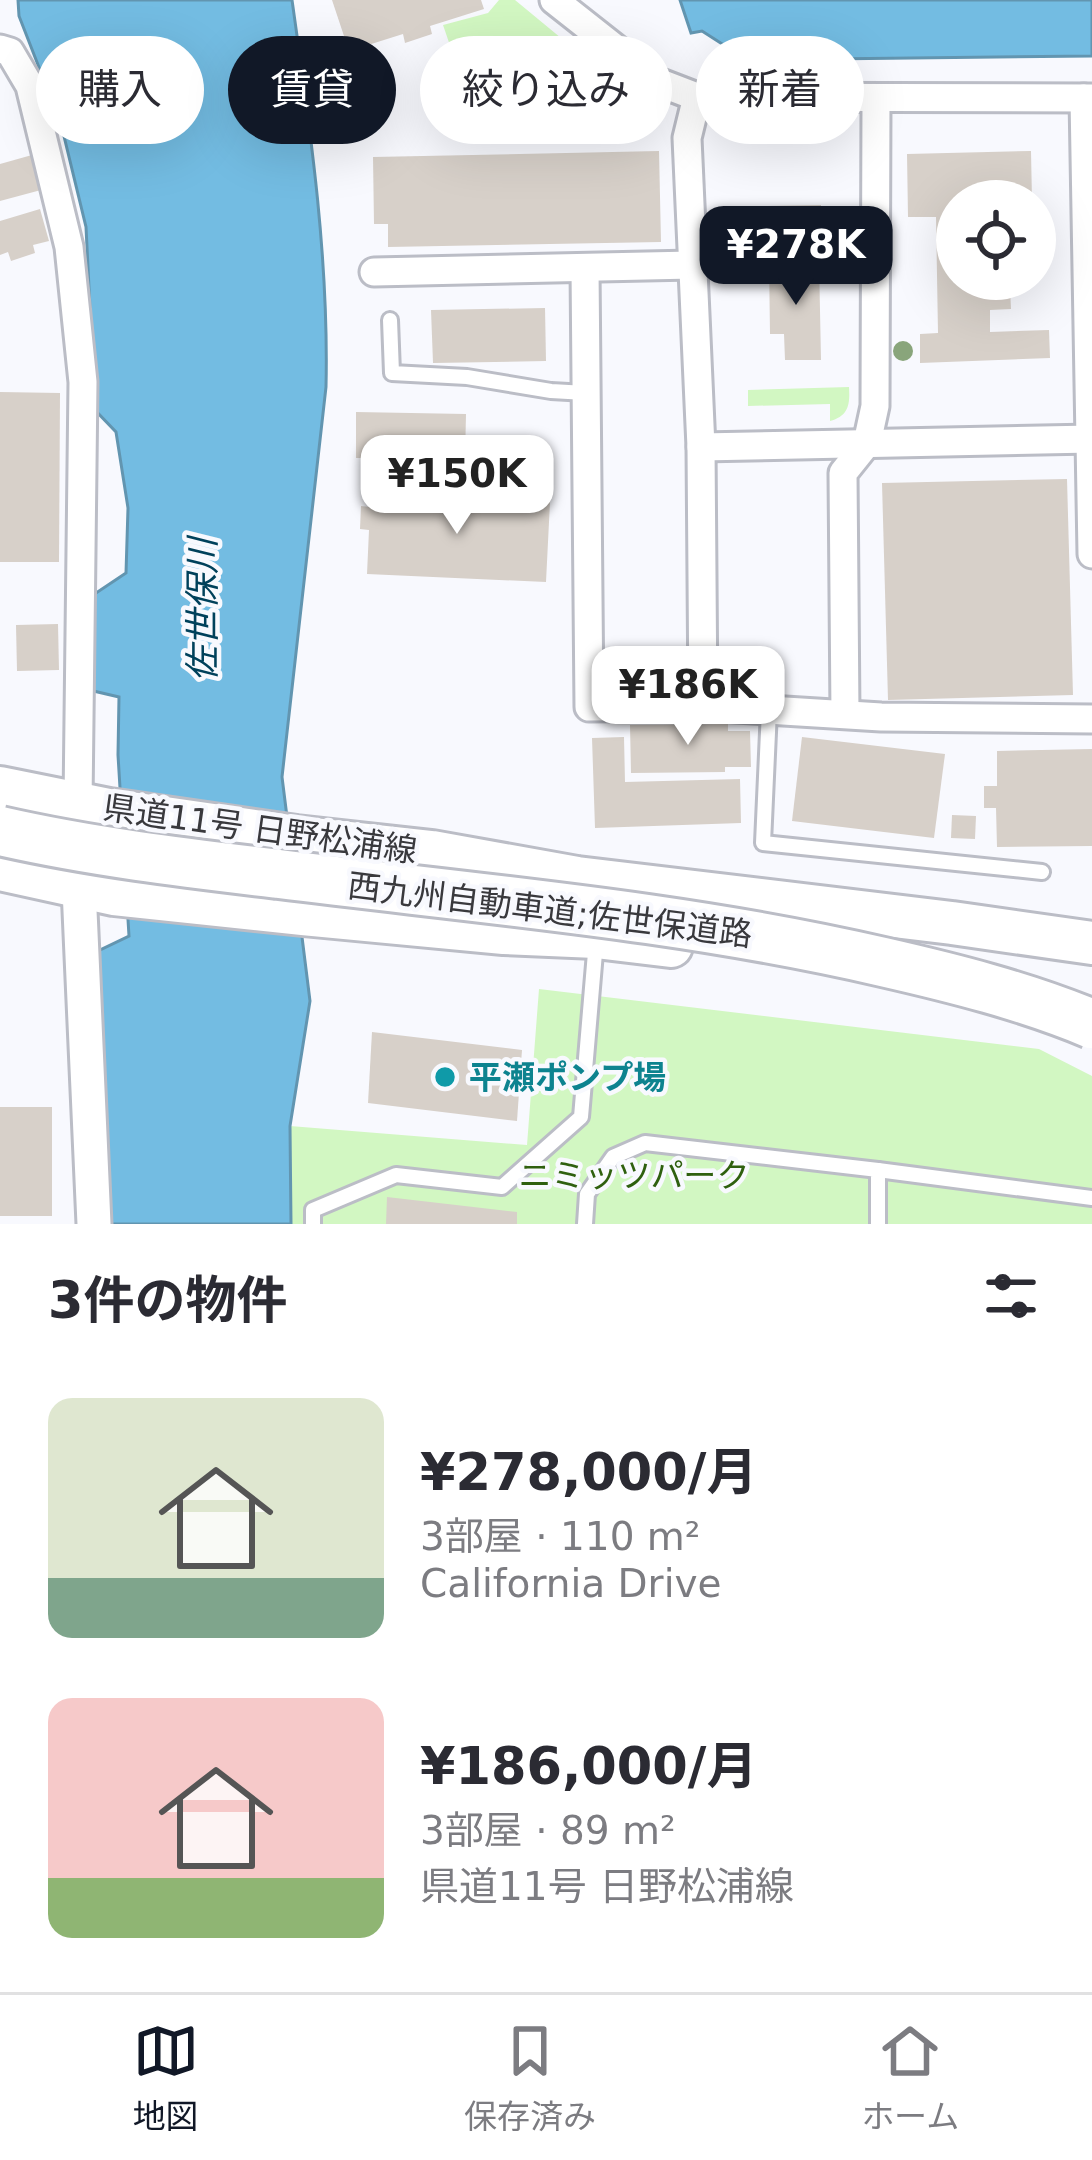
<!DOCTYPE html>
<html lang="ja">
<head>
<meta charset="utf-8">
<style>
	:root { --surface:#fff; --page:#f2f2f3; --text:#2b2b33; --muted:#7c7c81; --line:#e1e1e2; --accent:#111827 }
	body { margin:0; font-family:"DejaVu Sans","Noto Sans JP",sans-serif; background:var(--page); color:var(--text); height:100vh; display:flex; flex-direction:column; font-size:45px; white-space:nowrap }
	* { box-sizing:border-box; margin:0 }
	p { font-size:39px; color:var(--muted) }
	.icon { flex:none; width:66px; height:66px; fill:none; stroke:currentColor; stroke-width:2; stroke-linecap:round; stroke-linejoin:round }
	.map { position:relative; height:1224px; overflow:hidden }
	.side { display:flex; flex-direction:column; background:var(--surface); flex:1 }
	.side>* { flex:none }
	.banner { position:absolute; left:36px; top:36px; width:1020px; height:108px; display:flex; gap:24px }
	.controls { position:absolute; left:936px; top:180px; display:grid; gap:24px }
	.controls a { display:grid; place-items:center; width:120px; height:120px; border-radius:50%; background:var(--surface); box-shadow:0 12px 48px #0002; font-size:60px }
	.price { position:absolute; translate:-50% -102px; padding:0 27px; border-radius:24px; background:#fff; color:#222; font-size:39px; line-height:78px; filter:drop-shadow(0 3px 6px #0008) }
	.price::after { content:''; position:absolute; left:50%; top:72px; width:36px; height:27px; margin-left:-18px; background:inherit; clip-path:polygon(0 0,100% 0,50% 100%) }
	.price.selected { background:var(--accent); color:#fff }
	ul { padding:0; list-style:none }
	li { display:flex; align-items:center; gap:36px; height:300px; padding:0 48px }
	li span { display:grid; place-items:center; flex:none; width:336px; height:240px; border-radius:24px; color:#555 }
	li>.icon { margin-inline-start:auto }
	span .icon { width:144px; height:144px; fill:#fffc; stroke-width:1 }
	li b { font-size:51px }
	h2 { display:flex; justify-content:space-between; align-items:center; height:144px; padding:0 48px; font-size:51px }
	.pill { padding:0 42px; border-radius:54px; background:var(--surface); box-shadow:0 12px 48px #0002; font-size:42px; line-height:108px }
	.pill.selected { background:var(--accent); color:#fff }
	.tab-bar { display:flex; justify-content:space-around; align-items:center; height:168px; border-top:3px solid var(--line); background:var(--surface); font-size:33px; color:var(--muted) }
	.tab-bar a { display:grid; justify-items:center; gap:6px }
	.tab-bar .selected { color:var(--accent) }
	.map>svg:first-child { display:block }
	.green { fill:#d2f7c2 }
	.water { fill:#73bce2; stroke:#6295b0; stroke-width:3 }
	.building { fill:#d7d0c9 }
	.lines { fill:none; stroke-linecap:round; stroke-linejoin:round }
	.service-casing { stroke:#bbbdc6; stroke-width:20 }
	.minor-casing { stroke:#bbbdc6; stroke-width:33 }
	.tertiary-casing { stroke:#bbbdc6; stroke-width:39 }
	.primary-casing { stroke:#bbbdc6; stroke-width:48 }
	.service { stroke:#fff; stroke-width:14 }
	.minor { stroke:#fff; stroke-width:27 }
	.tertiary { stroke:#fff; stroke-width:33 }
	.primary { stroke:#fff; stroke-width:42 }
	.motorway-bridge-casing { stroke:#bbbdc6; stroke-width:54; stroke-linecap:butt }
	.motorway-bridge { stroke:#fff; stroke-width:48 }
	.tree { fill:#89a57b }
	.culture-dot { fill:#0f9aa8; stroke:#f8f9fe; stroke-width:4.5 }
	.labels { text-anchor:middle; dominant-baseline:central; stroke-width:9; stroke-linejoin:round; paint-order:stroke }
	.street-label { font-size:33px; fill:#39393d; stroke:#f8f9fe }
	.culture-label { font-size:33px; font-weight:bold; fill:#0d838f; stroke:#f8f9fe; text-anchor:start }
	.park-label { font-size:33px; fill:#2f600f; stroke:#f8f9fe }
	.water-label { font-size:36px; font-style:italic; fill:#00415b; stroke:#f8f9fe }
</style>
</head>
<body>
<div class="map">
<svg width="1092" height="1224" viewBox="0 0 1092 1224">
	<rect width="100%" height="100%" fill="#f8f9fe"/>
	<g class="green">
		<polygon points="499,0 515,0 561,38 556,44 505,45 504,56 455,60 443,25 488,13"/>
		<path d="M849,387C850,404 849,416 830,421V404L748,406V390Z"/>
		<polygon points="539,989 1039,1049 1092,1076 1092,1224 291,1224 290,1126 527,1145"/>
	</g>
	<g class="water">
		<path d="M18,0H292C310,128 329,257 326,387L282,777L310,1001L290,1126L291,1224H106L96,952L129,936L118,755L119,697L85,689L90,597L126,573L128,508L116,432L95,410L86,227L61,124L19,16Z"/>
		<polygon points="680,0 1092,0 1092,56 734,60 730,49 702,31 691,33"/>
	</g>
	<g class="building">
		<polygon points="332,0 481,0 484,9 430,26 432,34 405,43 403,34 349,51"/>
		<polygon points="659,151 661,242 388,247 388,224 374,224 373,157"/>
		<polygon points="1031,151 1032,201 957,201 957,279 989,279 989,288 1010,287 1011,309 990,310 990,332 1049,330 1050,358 920,363 920,334 938,333 936,217 908,217 907,154"/>
		<polygon points="32,155 41,190 0,201 0,164"/>
		<polygon points="821,205 822,252 767,253 767,206"/>
		<polygon points="40,209 49,241 33,245 35,253 11,261 8,252 0,255 0,221"/>
		<polygon points="819,261 821,360 785,360 784,334 770,334 769,262"/>
		<polygon points="545,308 546,361 433,363 431,310"/>
		<polygon points="0,392 60,393 59,562 0,562"/>
		<polygon points="356,412 466,414 465,459 356,458"/>
		<polygon points="1067,479 1073,695 888,700 882,483"/>
		<polygon points="371,493 550,502 546,582 367,574 369,530 360,529 361,506 370,507"/>
		<polygon points="58,624 59,670 17,671 16,625"/>
		<polygon points="728,724 728,731 750,731 751,767 725,767 725,772 631,773 630,725"/>
		<polygon points="624,737 625,782 740,779 741,823 595,828 592,738"/>
		<polygon points="802,737 945,754 934,838 792,821"/>
		<polygon points="1092,749 1092,846 997,847 996,808 984,808 984,786 997,786 997,751"/>
		<polygon points="952,815 976,816 975,839 951,838"/>
		<polygon points="372,1032 522,1050 517,1121 368,1103"/>
		<rect x="0" y="1107" width="52" height="109"/>
		<polygon points="387,1197 517,1212 517,1224 386,1224"/>
	</g>
	<g class="lines">
		<g class="service-casing">
			<g id="service">
				<polyline points="390,320 392,373 467,377 551,391 586,393"/>
				<polyline points="769,710 763,843 1042,872"/>
				<polyline points="878,1170 1092,1198"/>
				<polyline points="313,1224 313,1210 396,1175 502,1187 581,1117 596,941"/>
				<polyline points="585,1224 587,1194 613,1157 645,1143 878,1170 878,1224"/>
			</g>
		</g>
		<g class="minor-casing">
			<g id="minor">
				<polyline points="554,0 658,82 697,97 1092,98"/>
				<polyline points="0,49 10,52 30,86 69,247 83,382 78,803"/>
				<polyline points="697,97 687,138 701,447 703,706"/>
				<polyline points="1084,98 1092,554"/>
				<polyline points="585,269 589,707 703,706 881,717 1092,719"/>
				<polyline points="374,272 692,265"/>
				<polyline points="701,447 1092,439"/>
				<polyline points="845,714 843,473 867,443 875,406 876,99"/>
			</g>
		</g>
		<g class="tertiary-casing">
			<polyline id="tertiary" points="78,866 94,1224"/>
		</g>
		<g class="primary-casing">
			<g id="primary">
				<polyline points="0,788 109,810 296,837 432,852 577,878 952,923 1092,943"/>
				<polyline points="0,869 114,894 303,914 504,933 596,937 671,946"/>
			</g>
		</g>
		<use href="#service" class="service"/>
		<use href="#minor" class="minor"/>
		<use href="#tertiary" class="tertiary"/>
		<use href="#primary" class="primary"/>
		<g class="motorway-bridge-casing">
			<path id="motorway-bridge" d="M0,831C92,852 186,863 279,874C480,899 685,916 883,962C953,978 1025,996 1092,1024"/>
		</g>
		<use href="#motorway-bridge" class="motorway-bridge"/>
	</g>
	<circle class="tree" cx="903" cy="351" r="10"/>
	<circle class="culture-dot" cx="445" cy="1077" r="12"/>
	<g class="labels">
		<g class="street-label">
			<text transform="translate(260 829) rotate(8)">県道11号 日野松浦線</text>
			<text transform="translate(550 910) rotate(7)">西九州自動車道;佐世保道路</text>
		</g>
		<g class="culture-label">
			<text x="469" y="1077">平瀬ポンプ場</text>
		</g>
		<g class="park-label">
			<text x="634" y="1175">ニミッツパーク</text>
		</g>
		<g class="water-label">
			<text transform="translate(202 610) rotate(-90)">佐世保川</text>
		</g>
	</g>
</svg>
<div class="controls">
<a><svg class="icon" aria-label="locate" viewBox="0 0 24 24"><circle cx="12" cy="12" r="6"/><path d="M12 2v4M12 18v4M2 12h4M18 12h4"/></svg></a>
</div>
<b class="price selected" style="left:796px;top:308px">¥278K</b>
<b class="price" style="left:457px;top:537px">¥150K</b>
<b class="price" style="left:688px;top:748px">¥186K</b>
<div class="banner">
<a class="pill">購入</a>
<a class="pill selected">賃貸</a>
<a class="pill">絞り込み</a>
<a class="pill">新着</a>
</div>
</div>
<section class="side">
<h2>3件の物件<svg class="icon" aria-label="filters" viewBox="0 0 24 24"><path d="M4 7h16M4 17h16"/><circle cx="9" cy="7" r="2"/><circle cx="15" cy="17" r="2"/></svg></h2>
<ul>
<li><span style="background:linear-gradient(#dfe7d0 75%,#7fa58c 0)"><svg class="icon" aria-label="home" viewBox="0 0 24 24"><path d="M3 11l9-7 9 7M6 9v11h12V9"/></svg></span><div><b>¥278,000/月</b><p>3部屋 · 110 m²</p><p>California Drive</p></div></li>
<li><span style="background:linear-gradient(#f6c9c9 75%,#8fb573 0)"><svg class="icon" aria-label="home" viewBox="0 0 24 24"><path d="M3 11l9-7 9 7M6 9v11h12V9"/></svg></span><div><b>¥186,000/月</b><p>3部屋 · 89 m²</p><p>県道11号 日野松浦線</p></div></li>
</ul>
</section>
<nav class="tab-bar">
<a class="selected"><svg class="icon" aria-label="map" viewBox="0 0 24 24"><path d="M3 6l6-2 6 2 6-2v14l-6 2-6-2-6 2zM9 4v14M15 6v14"/></svg>地図</a>
<a><svg class="icon" aria-label="saved" viewBox="0 0 24 24"><path d="M7 4h10v16l-5-4-5 4z"/></svg>保存済み</a>
<a><svg class="icon" aria-label="home" viewBox="0 0 24 24"><path d="M3 11l9-7 9 7M6 9v11h12V9"/></svg>ホーム</a>
</nav>
</body>
</html>
